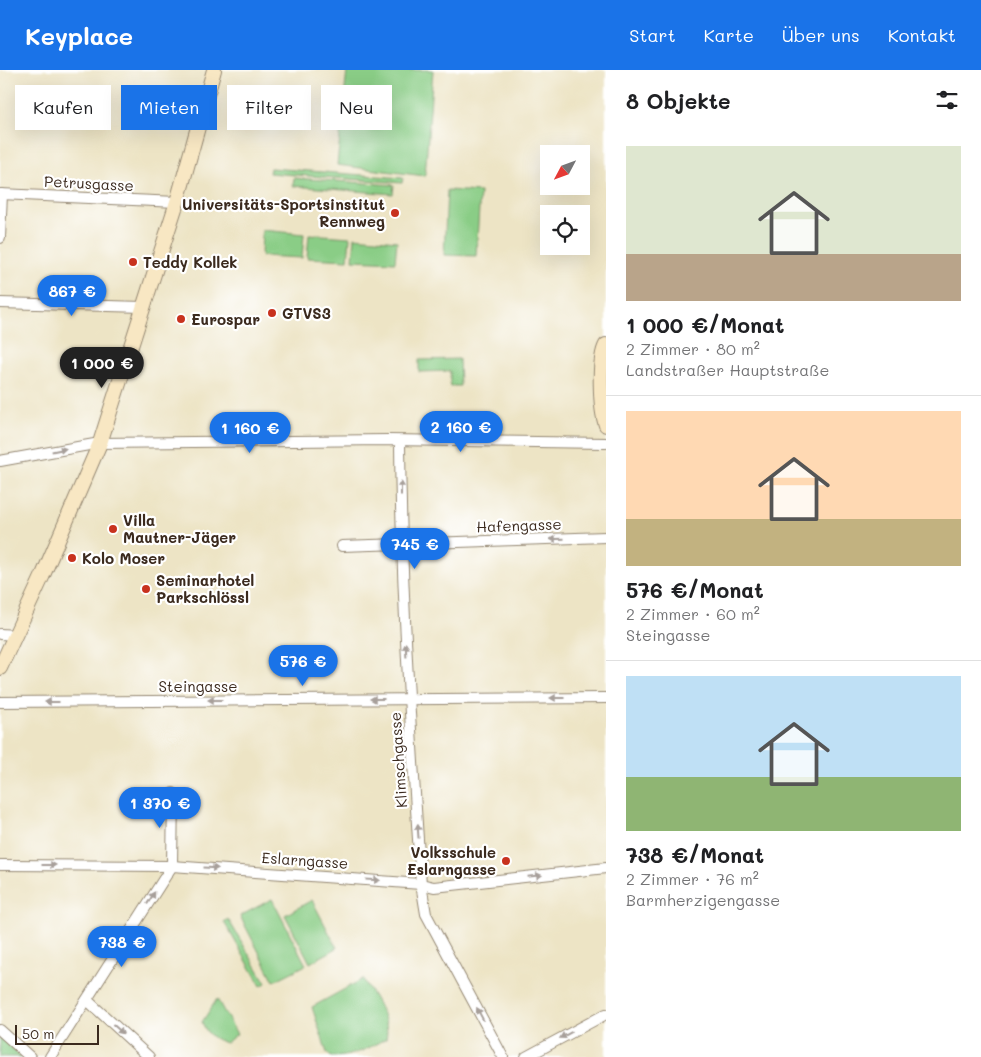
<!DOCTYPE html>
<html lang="de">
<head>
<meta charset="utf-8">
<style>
	:root { --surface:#fff; --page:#f6f6f6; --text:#202124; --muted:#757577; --line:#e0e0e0; --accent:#1a73e8 }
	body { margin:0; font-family:Mali,sans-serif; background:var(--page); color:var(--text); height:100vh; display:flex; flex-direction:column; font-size:19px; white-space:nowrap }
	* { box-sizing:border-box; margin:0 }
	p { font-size:16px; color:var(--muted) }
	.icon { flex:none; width:28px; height:28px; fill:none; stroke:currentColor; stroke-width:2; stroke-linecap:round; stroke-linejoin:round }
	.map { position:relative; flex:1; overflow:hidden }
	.sheet { display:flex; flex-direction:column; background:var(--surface); width:375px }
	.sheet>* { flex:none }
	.top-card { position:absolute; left:15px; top:15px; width:475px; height:45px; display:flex; gap:10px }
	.needle { width:32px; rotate:229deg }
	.controls { position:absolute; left:540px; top:75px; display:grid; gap:10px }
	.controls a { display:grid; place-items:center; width:50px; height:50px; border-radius:0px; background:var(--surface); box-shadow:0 5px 20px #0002; font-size:25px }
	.scale { position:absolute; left:15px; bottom:12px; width:84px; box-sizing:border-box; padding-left:5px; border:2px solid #3b2a1e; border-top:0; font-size:14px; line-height:18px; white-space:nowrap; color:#3b2a1e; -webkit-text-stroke:4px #fff; paint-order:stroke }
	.price { position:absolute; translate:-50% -42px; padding:0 11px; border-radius:18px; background:var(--accent); color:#fff; font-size:16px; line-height:32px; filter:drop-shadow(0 1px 2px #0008) }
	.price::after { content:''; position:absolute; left:50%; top:30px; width:15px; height:11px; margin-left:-8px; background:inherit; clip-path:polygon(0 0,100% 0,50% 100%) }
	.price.selected { background:#222; color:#fff }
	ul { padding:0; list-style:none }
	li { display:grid; align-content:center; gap:10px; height:265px; padding:0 20px }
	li+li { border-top:1px solid var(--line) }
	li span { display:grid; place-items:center; height:155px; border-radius:0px; color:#555 }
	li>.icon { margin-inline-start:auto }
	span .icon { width:90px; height:90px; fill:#fffc; stroke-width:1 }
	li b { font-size:21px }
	h2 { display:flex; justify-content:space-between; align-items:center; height:60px; padding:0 20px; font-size:21px }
	.pill { padding:0 18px; border-radius:0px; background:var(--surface); box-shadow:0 5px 20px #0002; font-size:18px; line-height:45px }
	.pill.selected { background:var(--accent); color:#fff }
	header { display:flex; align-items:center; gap:30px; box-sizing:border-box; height:70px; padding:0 25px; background:var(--accent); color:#fff }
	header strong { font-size:24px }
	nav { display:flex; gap:28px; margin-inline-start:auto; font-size:18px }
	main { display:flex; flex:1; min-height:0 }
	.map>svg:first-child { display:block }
	.green { fill:#8acd86; stroke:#627c52 }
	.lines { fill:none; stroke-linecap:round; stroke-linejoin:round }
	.street-casing { stroke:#948772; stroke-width:12 }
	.secondary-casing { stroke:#948772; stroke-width:16 }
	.street { stroke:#fff; stroke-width:10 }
	.secondary { stroke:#f8e7c3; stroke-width:14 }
	.oneway { fill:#a79f9a }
	.poi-dot { fill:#c8321e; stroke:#fff; stroke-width:2 }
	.labels { text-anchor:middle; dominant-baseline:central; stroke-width:4.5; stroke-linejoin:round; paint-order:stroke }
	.street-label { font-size:15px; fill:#3b2a1e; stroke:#fff }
	.poi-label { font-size:15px; font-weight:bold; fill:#3b2a1e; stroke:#fff; text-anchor:start }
</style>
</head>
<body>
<header>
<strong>Keyplace</strong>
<nav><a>Start</a><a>Karte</a><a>Über uns</a><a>Kontakt</a></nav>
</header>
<main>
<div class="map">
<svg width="606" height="987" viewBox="0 0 606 987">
	<rect width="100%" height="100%" fill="#fff"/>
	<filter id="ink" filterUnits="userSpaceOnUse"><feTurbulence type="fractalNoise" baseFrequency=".02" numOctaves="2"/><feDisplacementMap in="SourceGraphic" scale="10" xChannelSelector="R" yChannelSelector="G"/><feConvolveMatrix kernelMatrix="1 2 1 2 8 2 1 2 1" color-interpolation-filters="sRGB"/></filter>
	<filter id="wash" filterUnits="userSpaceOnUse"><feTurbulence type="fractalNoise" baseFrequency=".0096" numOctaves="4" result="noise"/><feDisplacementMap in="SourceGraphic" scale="20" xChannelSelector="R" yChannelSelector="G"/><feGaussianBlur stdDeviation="1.12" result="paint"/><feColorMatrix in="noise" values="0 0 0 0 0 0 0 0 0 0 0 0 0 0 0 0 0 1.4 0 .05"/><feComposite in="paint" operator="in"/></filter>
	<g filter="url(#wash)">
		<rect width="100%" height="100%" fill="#ede4c5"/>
		<g class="green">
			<polygon points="347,0 433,0 425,106 337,95"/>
			<polygon points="270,98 403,108 402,113 269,103"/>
			<polygon points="294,108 394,115 393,124 293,116"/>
			<polygon points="447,120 480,122 476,186 444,185"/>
			<polygon points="262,160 304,164 302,188 261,186"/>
			<polygon points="309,164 350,167 348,190 307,188"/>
			<polygon points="355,167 397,171 395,192 353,190"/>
			<polygon points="459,289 460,316 450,316 450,301 419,302 419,290"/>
			<polygon points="272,829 306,895 274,911 240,846"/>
			<polygon points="312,830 337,878 310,893 285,845"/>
			<polygon points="228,849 266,913 261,916 224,852"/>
			<path d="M363,909C372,925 391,949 386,968C369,979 352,987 331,987L327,983L312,937Z"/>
			<path d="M217,929L237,964L226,973C213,969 207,965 202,952Z"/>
			<polygon points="0,967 22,987 0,987"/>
		</g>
	</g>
	<g filter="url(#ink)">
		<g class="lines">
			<g class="street-casing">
				<g id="street">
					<polyline points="0,124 177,132"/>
					<polyline points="0,168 2,124"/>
					<polyline points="0,233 144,237"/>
					<path d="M400,371C401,519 411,666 421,814L426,844L503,987"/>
					<polyline points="0,391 100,373 387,370 606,373"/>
					<polyline points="342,476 606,467"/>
					<polyline points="0,564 16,565"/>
					<polyline points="0,632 606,628"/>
					<polyline points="0,795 172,796 421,814 434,817 606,798"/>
					<polyline points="87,930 149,987"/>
					<polyline points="0,960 30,987"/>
					<polyline points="50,987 172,796 173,723"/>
					<polyline points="526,987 606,944"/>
				</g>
			</g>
			<g class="secondary-casing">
				<g id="secondary">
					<path d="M606,275C598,289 600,339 606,355"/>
					<polyline points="0,598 43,505 100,373 177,132 214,0"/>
				</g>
			</g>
			<use href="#street" class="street"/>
			<use href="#secondary" class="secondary"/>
		</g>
		<defs><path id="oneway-solid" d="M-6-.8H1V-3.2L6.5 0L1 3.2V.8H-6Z" transform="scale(1.25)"/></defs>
		<g class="oneway">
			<use href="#oneway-solid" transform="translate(59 380) rotate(-12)"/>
			<use href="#oneway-solid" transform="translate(401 418) rotate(-90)"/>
			<use href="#oneway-solid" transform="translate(557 469) rotate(178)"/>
			<use href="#oneway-solid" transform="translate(406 580) rotate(-93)"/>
			<use href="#oneway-solid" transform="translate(557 628) rotate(180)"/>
			<use href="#oneway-solid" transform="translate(377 629) rotate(180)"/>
			<use href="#oneway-solid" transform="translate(215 630) rotate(180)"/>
			<use href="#oneway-solid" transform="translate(52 632) rotate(180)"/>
			<use href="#oneway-solid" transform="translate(418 761) rotate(-94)"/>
			<use href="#oneway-solid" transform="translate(49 795)"/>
			<use href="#oneway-solid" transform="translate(211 798) rotate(4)"/>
			<use href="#oneway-solid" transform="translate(535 806) rotate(-6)"/>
			<use href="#oneway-solid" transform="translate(373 810) rotate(4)"/>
			<use href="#oneway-solid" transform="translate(151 828) rotate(-58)"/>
			<use href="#oneway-solid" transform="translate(480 944) rotate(-118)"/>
			<use href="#oneway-solid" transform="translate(118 959) rotate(42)"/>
			<use href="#oneway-solid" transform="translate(566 965) rotate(152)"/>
		</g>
	</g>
	<g class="poi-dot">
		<circle cx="395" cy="143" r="5"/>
		<circle cx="133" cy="192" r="5"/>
		<circle cx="272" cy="243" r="5"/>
		<circle cx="181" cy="249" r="5"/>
		<circle cx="113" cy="459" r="5"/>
		<circle cx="72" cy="488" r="5"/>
		<circle cx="146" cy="519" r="5"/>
		<circle cx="506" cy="791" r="5"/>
	</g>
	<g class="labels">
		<g class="street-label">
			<text transform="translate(89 113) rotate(3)">Petrusgasse</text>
			<text transform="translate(519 455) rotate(-2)">Hafengasse</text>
			<text x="198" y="616">Steingasse</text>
			<text transform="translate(398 690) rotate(-94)">Klimschgasse</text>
			<text transform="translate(305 790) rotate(4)">Eslarngasse</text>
		</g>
		<g class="poi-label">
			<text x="385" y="134" text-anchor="end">Universitäts-Sportsinstitut<tspan x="385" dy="17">Rennweg</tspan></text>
			<text x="143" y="192">Teddy Kollek</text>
			<text x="282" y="243">GTVS3</text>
			<text x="191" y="249">Eurospar</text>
			<text x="123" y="450">Villa<tspan x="123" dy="17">Mautner-Jäger</tspan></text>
			<text x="82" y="488">Kolo Moser</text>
			<text x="156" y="510">Seminarhotel<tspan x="156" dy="17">Parkschlössl</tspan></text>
			<text x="496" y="782" text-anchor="end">Volksschule<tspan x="496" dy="17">Eslarngasse</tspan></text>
		</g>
	</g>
</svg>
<div class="controls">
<a><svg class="needle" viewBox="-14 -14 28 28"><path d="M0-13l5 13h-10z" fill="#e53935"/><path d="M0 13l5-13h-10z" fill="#757577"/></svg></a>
<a><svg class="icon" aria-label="locate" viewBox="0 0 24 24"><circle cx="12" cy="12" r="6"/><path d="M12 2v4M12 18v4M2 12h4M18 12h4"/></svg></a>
</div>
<div class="scale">50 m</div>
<b class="price" style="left:72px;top:247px">867 €</b>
<b class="price selected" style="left:102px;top:319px">1 000 €</b>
<b class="price" style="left:461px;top:383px">2 160 €</b>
<b class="price" style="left:250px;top:384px">1 160 €</b>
<b class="price" style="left:415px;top:500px">745 €</b>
<b class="price" style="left:303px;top:617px">576 €</b>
<b class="price" style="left:160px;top:759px">1 370 €</b>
<b class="price" style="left:122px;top:898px">738 €</b>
<div class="top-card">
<a class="pill">Kaufen</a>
<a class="pill selected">Mieten</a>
<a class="pill">Filter</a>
<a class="pill">Neu</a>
</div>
</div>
<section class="sheet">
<h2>8 Objekte<svg class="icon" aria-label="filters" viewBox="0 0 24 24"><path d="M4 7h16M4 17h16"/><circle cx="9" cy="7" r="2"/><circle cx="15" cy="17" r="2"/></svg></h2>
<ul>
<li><span style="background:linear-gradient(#dfe7d0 70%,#b9a48a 0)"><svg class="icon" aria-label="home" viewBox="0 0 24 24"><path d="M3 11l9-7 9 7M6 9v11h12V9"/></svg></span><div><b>1 000 €/Monat</b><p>2 Zimmer · 80 m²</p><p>Landstraßer Hauptstraße</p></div></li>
<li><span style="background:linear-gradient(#ffd9b3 70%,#c2b280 0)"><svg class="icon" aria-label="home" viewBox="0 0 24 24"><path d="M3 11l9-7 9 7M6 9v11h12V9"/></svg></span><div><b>576 €/Monat</b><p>2 Zimmer · 60 m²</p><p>Steingasse</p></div></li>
<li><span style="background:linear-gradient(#bfe0f5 65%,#8fb573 0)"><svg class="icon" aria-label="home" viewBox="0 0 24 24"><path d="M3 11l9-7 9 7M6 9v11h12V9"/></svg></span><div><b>738 €/Monat</b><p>2 Zimmer · 76 m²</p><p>Barmherzigengasse</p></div></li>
</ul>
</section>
</main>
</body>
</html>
